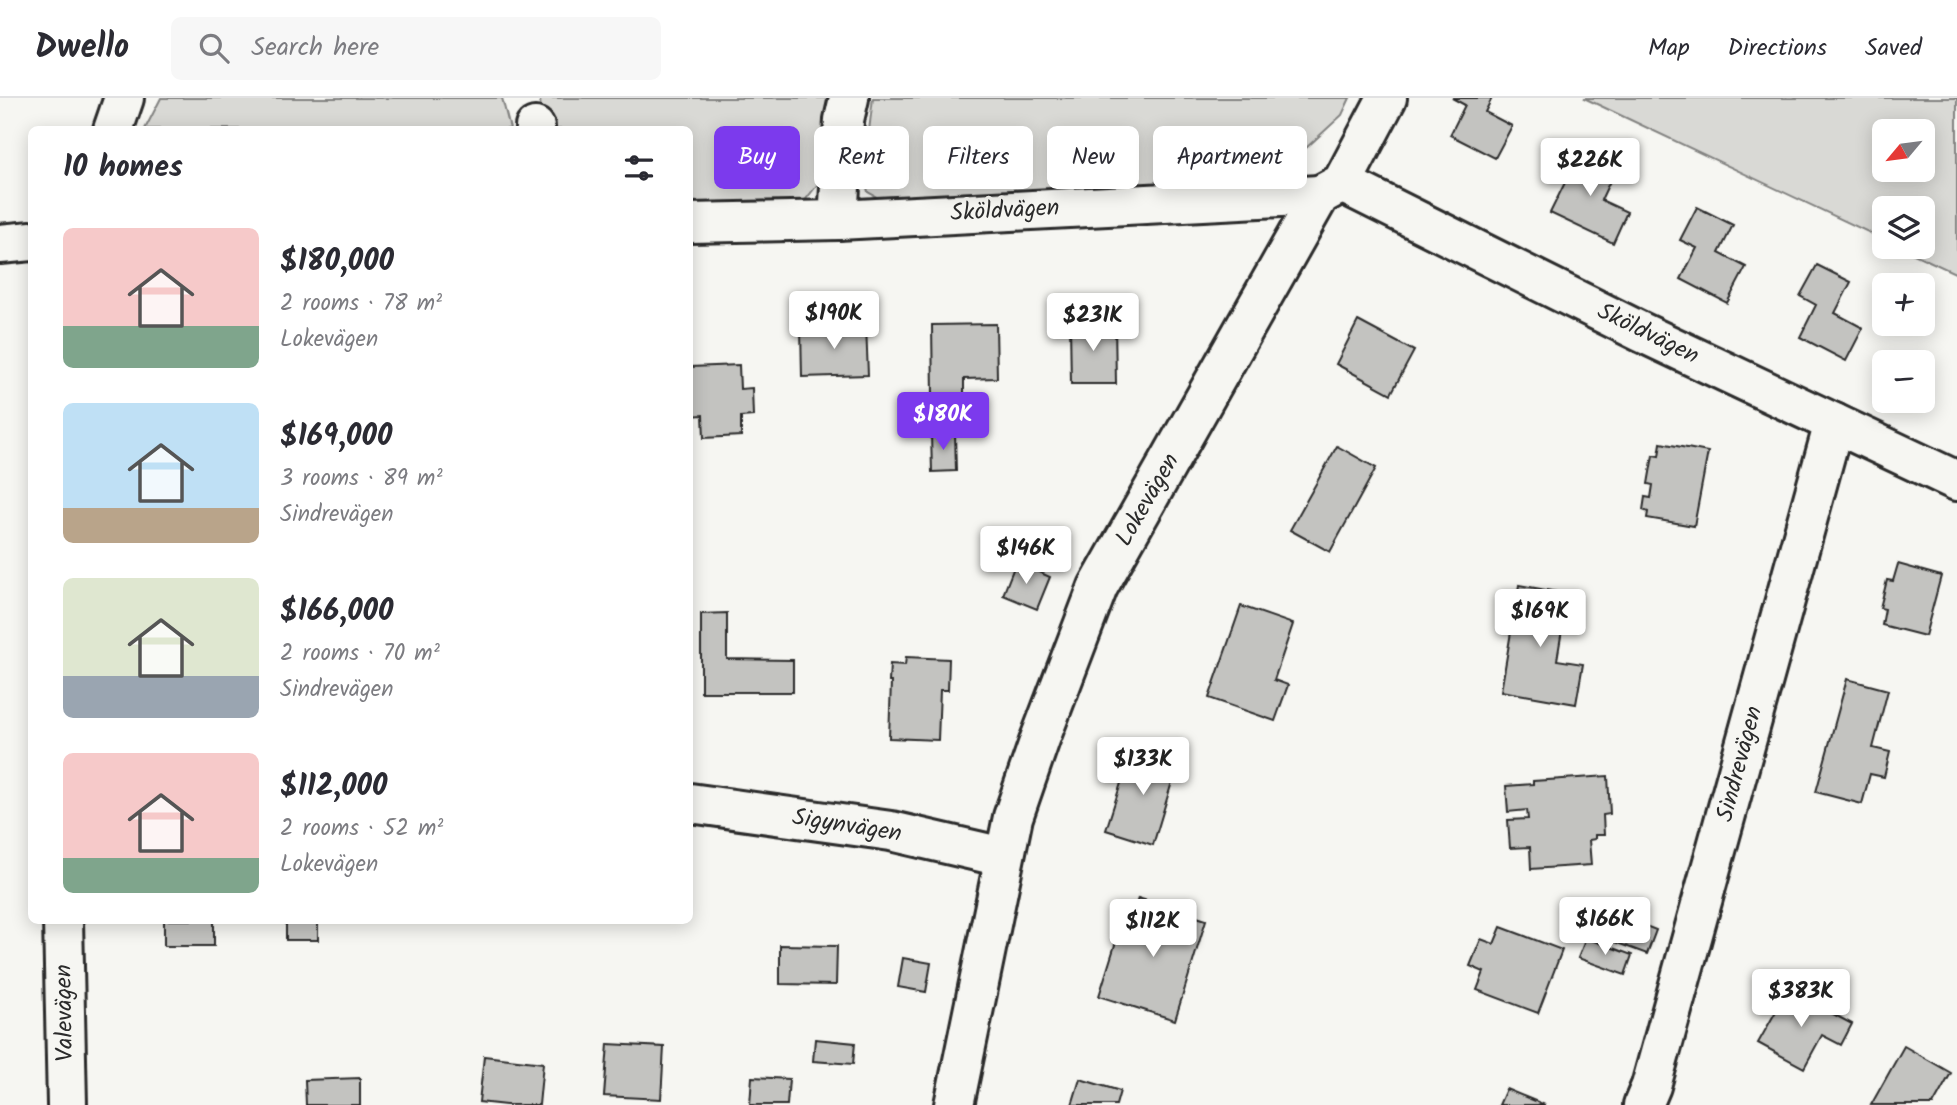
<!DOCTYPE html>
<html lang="en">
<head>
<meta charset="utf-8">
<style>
	:root { --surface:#fff; --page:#f7f7f7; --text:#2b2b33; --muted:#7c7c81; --line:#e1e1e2; --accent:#7c3aed }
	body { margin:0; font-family:Kalam,sans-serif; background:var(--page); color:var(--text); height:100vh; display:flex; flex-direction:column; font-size:26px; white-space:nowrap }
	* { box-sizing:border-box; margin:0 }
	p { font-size:23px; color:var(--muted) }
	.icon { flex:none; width:38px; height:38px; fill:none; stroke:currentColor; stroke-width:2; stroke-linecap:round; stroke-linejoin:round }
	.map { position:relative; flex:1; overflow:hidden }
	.sheet { position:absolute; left:28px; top:28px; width:665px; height:798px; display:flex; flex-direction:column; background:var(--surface); border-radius:10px; box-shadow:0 4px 18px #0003 }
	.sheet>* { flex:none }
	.guide { position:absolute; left:714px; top:28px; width:665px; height:63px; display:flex; gap:14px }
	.needle { width:46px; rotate:241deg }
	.buttons { position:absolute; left:1872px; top:21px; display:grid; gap:14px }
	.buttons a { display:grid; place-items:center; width:63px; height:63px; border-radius:10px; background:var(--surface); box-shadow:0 4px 18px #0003; font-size:35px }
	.price { position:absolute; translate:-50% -60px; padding:0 16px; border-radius:7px; background:#fff; color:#222; font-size:23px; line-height:46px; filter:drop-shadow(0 2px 4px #0008) }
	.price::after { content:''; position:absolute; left:50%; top:42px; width:21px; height:16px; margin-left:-10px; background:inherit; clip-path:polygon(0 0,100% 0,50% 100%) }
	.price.active { background:var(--accent); color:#fff }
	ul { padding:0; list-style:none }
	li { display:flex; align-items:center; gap:21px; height:175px; padding:0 35px }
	li span { display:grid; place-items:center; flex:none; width:196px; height:140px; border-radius:10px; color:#555 }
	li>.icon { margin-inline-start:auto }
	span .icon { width:84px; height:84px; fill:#fffc; stroke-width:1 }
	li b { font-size:30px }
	h2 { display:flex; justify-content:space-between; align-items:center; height:84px; padding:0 35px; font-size:30px }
	.chip { padding:0 24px; border-radius:10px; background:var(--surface); box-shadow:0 4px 18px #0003; font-size:24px; line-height:63px }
	.chip.active { background:var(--accent); color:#fff }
	header { display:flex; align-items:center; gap:42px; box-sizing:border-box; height:98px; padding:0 35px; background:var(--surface); border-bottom:2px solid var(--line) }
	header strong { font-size:33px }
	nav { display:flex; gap:38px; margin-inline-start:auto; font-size:24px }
	.search { width:490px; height:63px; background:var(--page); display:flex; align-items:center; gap:18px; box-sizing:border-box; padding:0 24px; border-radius:10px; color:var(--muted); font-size:26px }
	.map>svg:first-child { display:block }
	.green { fill:#d9d9d5; stroke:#828280; stroke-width:2; fill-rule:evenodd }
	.building { fill:#c3c3c0; stroke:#2b2b2b; stroke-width:2 }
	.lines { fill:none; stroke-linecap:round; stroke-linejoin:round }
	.minor-casing { stroke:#2b2b2b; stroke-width:44 }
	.minor { stroke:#f6f6f2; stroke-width:38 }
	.labels { text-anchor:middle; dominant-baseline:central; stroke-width:7; stroke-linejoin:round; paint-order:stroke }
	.street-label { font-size:24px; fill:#2b2b2b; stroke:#f6f6f2 }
</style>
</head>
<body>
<header>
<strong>Dwello</strong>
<div class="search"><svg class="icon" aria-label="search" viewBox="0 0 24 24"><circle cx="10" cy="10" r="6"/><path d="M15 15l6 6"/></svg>Search here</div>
<nav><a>Map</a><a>Directions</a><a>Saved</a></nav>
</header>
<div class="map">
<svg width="1957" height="1007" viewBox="0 0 1957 1007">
	<rect width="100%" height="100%" fill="#f6f6f2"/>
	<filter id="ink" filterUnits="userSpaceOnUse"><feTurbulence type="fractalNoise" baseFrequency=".0143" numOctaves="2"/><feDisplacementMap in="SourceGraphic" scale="14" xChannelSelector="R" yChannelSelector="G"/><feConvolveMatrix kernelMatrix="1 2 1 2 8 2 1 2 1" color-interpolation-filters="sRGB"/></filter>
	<g filter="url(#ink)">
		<g class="green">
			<polygon points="161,0 502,0 510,31 145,31"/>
			<polygon points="540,0 830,0 825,77 795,115 690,111 690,32 542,31"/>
			<polygon points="873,0 1350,0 1342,17 1280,74 1233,84 895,109 868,94 864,74"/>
			<path d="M1584,0H1957V176L1899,149H1923V110H1885V142ZM1885,33H1923V72H1885Z"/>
		</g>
		<g class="building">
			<polygon points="1452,0 1492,0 1485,14 1512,28 1495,60 1450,37 1465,7"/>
			<polygon points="1581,52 1617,68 1601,102 1627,114 1613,145 1550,115"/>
			<polygon points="1697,109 1733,127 1719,155 1746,169 1727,205 1681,181 1697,150 1680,142"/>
			<polygon points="1817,167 1851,184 1835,215 1863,230 1846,263 1800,239 1816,207 1800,198"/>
			<polygon points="1358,223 1414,253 1391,296 1336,266"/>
			<polygon points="1115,224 1116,286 1071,286 1070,225"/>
			<polygon points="996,226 997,280 964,281 964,296 933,297 932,227"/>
			<polygon points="866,227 868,277 802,279 801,229"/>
			<polygon points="739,267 740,291 752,290 753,318 741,319 741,338 704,340 703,317 690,318 690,269"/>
			<polygon points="931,335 955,335 956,373 932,374"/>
			<polygon points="1661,345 1708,354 1694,428 1647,420 1648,414 1643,412 1645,399 1651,400 1653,387 1648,386 1653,357 1659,358"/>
			<polygon points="1337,348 1376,370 1330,454 1290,432"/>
			<polygon points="1016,464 1050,479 1037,511 1003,497"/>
			<polygon points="1898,466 1941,478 1925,538 1882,527 1885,511 1880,510 1887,482 1893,483"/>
			<polygon points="1519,487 1568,496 1557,562 1583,566 1576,606 1501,593"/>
			<polygon points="1241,508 1293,526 1274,582 1288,587 1275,623 1209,600"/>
			<polygon points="727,515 727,561 793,562 793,594 701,594 701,516"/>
			<polygon points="906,559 949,561 948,592 940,592 938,642 889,640 891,584 889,584 890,566 905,567"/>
			<polygon points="1847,581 1888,592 1873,650 1890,654 1884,679 1870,676 1862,706 1816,694"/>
			<polygon points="1151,650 1175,658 1170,672 1175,674 1153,747 1106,732 1129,660 1147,665"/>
			<polygon points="1608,678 1610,716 1603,717 1604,737 1595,737 1595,741 1589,742 1591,767 1531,771 1530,749 1510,750 1508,722 1528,721 1527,712 1508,714 1506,688 1533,686 1533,683"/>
			<polygon points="1138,800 1206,822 1175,922 1099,898 1123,821 1131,824"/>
			<polygon points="1611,801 1632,808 1628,821 1656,832 1647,856 1598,838"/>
			<rect x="164" y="822" width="50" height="26"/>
			<rect x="286" y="822" width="32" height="20"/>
			<polygon points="1501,829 1562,852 1538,915 1477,892 1484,874 1470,868 1481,841 1494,846"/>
			<polygon points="1586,840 1632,857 1625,877 1578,860"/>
			<polygon points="780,847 837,848 836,887 780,886"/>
			<polygon points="903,860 931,865 926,894 898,889"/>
			<polygon points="1788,892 1852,926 1841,947 1822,937 1804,970 1758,945"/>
			<polygon points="815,941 855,945 853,966 813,963"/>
			<polygon points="608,946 664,949 661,1001 604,998"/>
			<polygon points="1904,948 1951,975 1933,1007 1871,1007"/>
			<polygon points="484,958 543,965 539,1007 506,1007 479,1004"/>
			<polygon points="752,979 789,981 787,1007 750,1007"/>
			<polygon points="360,980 360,1007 306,1007 305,982"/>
			<polygon points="1080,981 1120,993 1116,1007 1072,1007"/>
			<polygon points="1506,991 1545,1007 1499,1007"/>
		</g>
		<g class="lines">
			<g class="minor-casing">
				<g id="minor">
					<polyline points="535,29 535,32"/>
					<polyline points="113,32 124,0"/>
					<polyline points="1342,85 1641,234 1957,383"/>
					<polyline points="838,122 844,22 849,0"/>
					<polyline points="690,125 838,122 1320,97"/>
					<polyline points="0,146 32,143"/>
					<polyline points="690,705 891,733 1003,759"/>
					<polyline points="63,822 67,1007"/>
					<polyline points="954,1007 1013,719 1040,641 1098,489 1320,97 1342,85 1387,0"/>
					<polyline points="1643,1007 1651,988 1834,325"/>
				</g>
			</g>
			<use href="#minor" class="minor"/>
		</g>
	</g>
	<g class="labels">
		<g class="street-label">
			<text transform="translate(1005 113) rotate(-3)">Sköldvägen</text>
			<text transform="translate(1648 236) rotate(26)">Sköldvägen</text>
			<text transform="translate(1148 402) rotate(-60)">Lokevägen</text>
			<text transform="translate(1740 666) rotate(-75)">Sindrevägen</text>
			<text transform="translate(847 728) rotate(9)">Sigynvägen</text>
			<text transform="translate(65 915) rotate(-91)">Valevägen</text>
		</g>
	</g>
</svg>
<div class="buttons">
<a><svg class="needle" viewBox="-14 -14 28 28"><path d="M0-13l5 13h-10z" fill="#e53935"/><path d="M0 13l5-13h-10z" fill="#7c7c81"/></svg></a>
<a><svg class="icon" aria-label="layers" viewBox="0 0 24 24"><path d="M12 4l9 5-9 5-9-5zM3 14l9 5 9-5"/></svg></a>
<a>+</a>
<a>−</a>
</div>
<b class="price" style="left:1590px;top:100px">$226K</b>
<b class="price" style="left:834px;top:253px">$190K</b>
<b class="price" style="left:1093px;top:255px">$231K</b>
<b class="price active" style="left:943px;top:354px">$180K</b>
<b class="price" style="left:1026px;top:488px">$146K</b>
<b class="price" style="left:1540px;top:551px">$169K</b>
<b class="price" style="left:1143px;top:699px">$133K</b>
<b class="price" style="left:1605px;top:859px">$166K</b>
<b class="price" style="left:1153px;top:861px">$112K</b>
<b class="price" style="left:1801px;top:931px">$383K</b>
<div class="guide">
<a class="chip active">Buy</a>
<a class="chip">Rent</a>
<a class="chip">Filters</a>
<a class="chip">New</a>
<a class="chip">Apartment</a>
</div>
<section class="sheet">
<h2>10 homes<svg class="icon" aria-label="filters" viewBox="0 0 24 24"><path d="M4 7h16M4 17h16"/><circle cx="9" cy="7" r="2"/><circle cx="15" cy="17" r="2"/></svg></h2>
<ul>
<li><span style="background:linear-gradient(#f6c9c9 70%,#7fa58c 0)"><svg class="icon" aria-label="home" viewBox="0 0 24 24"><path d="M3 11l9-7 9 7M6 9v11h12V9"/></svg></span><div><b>$180,000</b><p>2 rooms · 78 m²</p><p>Lokevägen</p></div></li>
<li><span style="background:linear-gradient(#bfe0f5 75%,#b9a48a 0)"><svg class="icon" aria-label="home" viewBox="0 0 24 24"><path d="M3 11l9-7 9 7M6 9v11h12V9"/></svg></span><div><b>$169,000</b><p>3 rooms · 89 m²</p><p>Sindrevägen</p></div></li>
<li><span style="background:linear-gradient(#dfe7d0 70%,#9aa5b1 0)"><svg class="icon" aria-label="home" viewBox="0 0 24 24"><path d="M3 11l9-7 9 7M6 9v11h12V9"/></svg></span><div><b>$166,000</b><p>2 rooms · 70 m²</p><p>Sindrevägen</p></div></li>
<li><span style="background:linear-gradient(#f6c9c9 75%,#7fa58c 0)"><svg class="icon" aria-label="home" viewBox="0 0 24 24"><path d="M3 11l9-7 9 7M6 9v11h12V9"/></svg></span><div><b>$112,000</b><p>2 rooms · 52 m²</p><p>Lokevägen</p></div></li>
</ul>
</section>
</div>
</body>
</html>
